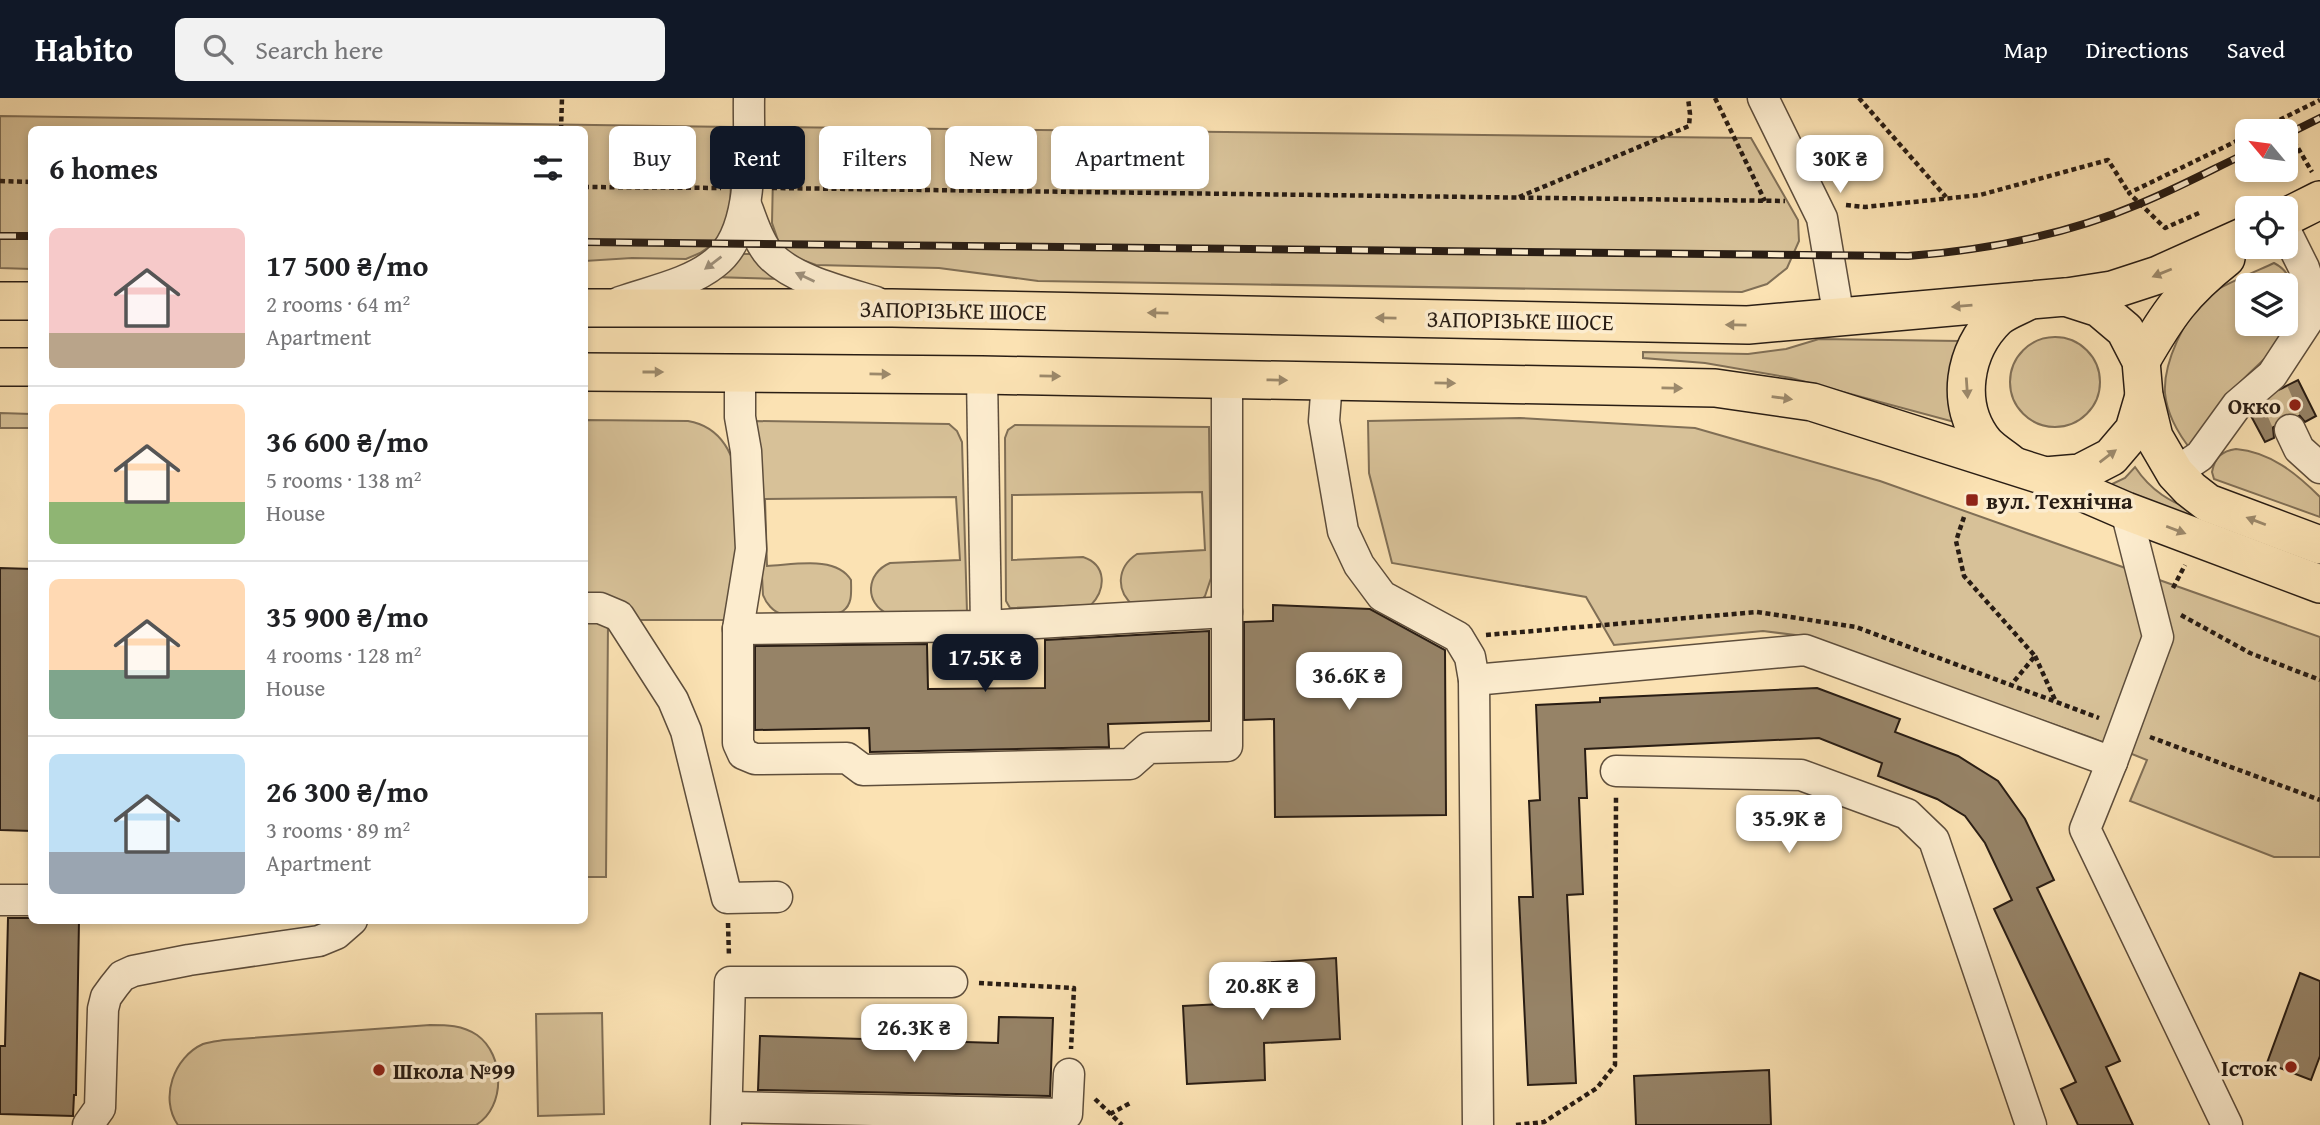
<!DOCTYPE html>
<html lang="en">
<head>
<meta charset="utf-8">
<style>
	:root { --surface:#fff; --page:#f2f2f2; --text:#202124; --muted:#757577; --line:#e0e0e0; --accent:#111827 }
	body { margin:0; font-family:"Gentium Book Plus",serif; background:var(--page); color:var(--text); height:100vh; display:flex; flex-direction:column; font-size:26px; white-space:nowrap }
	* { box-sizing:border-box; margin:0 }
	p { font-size:23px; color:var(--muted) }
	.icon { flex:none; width:38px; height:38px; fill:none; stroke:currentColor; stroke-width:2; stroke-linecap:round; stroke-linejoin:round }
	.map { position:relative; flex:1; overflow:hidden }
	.sheet { position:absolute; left:28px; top:28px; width:560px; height:798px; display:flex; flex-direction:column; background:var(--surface); border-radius:10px; box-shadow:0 4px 10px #0003 }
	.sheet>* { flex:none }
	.hud { position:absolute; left:609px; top:28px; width:665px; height:63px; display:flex; gap:14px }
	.needle { width:46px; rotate:299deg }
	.controls { position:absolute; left:2235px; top:21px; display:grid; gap:14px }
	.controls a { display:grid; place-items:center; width:63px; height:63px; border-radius:10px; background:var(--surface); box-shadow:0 4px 10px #0003; font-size:35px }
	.price { position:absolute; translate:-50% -60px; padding:0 16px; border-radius:14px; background:#fff; color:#222; font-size:23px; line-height:46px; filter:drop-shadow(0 2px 4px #0008) }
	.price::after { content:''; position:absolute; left:50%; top:42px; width:21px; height:16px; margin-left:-10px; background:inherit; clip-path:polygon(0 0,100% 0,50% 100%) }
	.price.on { background:var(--accent); color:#fff }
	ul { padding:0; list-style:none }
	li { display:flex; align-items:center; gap:21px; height:175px; padding:0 21px }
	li+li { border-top:2px solid var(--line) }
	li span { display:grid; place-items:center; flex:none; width:196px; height:140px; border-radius:10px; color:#555 }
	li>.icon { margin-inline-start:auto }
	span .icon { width:84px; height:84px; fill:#fffc; stroke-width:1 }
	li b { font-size:30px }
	h2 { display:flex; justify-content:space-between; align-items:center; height:84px; padding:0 21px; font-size:30px }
	.tag { padding:0 24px; border-radius:10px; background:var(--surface); box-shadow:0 4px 10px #0003; font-size:24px; line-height:63px }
	.tag.on { background:var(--accent); color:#fff }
	header { display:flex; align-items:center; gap:42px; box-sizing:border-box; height:98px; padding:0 35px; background:var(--accent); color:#fff }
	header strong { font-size:33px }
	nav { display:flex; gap:38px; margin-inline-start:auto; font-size:24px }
	.search { width:490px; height:63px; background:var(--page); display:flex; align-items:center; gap:18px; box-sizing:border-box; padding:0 24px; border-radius:10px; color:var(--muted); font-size:26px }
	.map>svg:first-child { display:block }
	.green { fill:#d7c198; stroke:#806f56; stroke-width:2; fill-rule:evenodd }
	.building { fill:#968367; stroke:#291d14; stroke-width:2 }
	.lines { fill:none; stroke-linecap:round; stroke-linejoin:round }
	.minor-tunnel { stroke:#d1bb93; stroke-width:30; stroke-dasharray:30 15; stroke-linecap:butt }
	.minor-casing { stroke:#5e4e3c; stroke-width:33 }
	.major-casing { stroke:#291d14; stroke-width:40 }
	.path { stroke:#291d14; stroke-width:4.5; stroke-dasharray:5 3.5; stroke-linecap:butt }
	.minor { stroke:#fcecce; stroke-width:30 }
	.major { stroke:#fbe2b3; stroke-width:37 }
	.rail-casing { stroke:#291d14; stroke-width:8 }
	.rail { stroke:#fcecce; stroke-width:5; stroke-dasharray:16; stroke-linecap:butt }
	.oneway { fill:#9d8f7a }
	.oneway2 { fill:#9c896b }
	.poi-dot { fill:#8f2418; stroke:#fcecce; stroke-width:2.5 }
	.labels { text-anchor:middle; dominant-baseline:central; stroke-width:7; stroke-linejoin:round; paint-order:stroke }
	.street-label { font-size:23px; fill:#291d14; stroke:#fcecce }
	.poi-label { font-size:23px; font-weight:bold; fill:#291d14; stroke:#fcecce; text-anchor:end }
</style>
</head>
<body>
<header>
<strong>Habito</strong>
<div class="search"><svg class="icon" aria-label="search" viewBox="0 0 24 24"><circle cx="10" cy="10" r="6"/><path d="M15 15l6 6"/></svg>Search here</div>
<nav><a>Map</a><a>Directions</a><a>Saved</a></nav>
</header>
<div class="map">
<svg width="2320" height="1027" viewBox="0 0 2320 1027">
	<rect width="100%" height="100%" fill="#fbe2b3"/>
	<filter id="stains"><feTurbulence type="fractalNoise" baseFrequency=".00286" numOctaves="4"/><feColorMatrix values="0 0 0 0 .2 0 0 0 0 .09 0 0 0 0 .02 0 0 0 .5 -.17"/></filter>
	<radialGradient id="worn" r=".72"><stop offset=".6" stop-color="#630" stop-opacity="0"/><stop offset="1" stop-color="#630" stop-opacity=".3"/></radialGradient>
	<g class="green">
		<polygon points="0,18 732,29 730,123 719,142 700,155 686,161 632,160 585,163 584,32 32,32 31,171 0,170"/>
		<polygon points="774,29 1751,40 1798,122 1799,143 1787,170 1767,186 1742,194 1038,183 939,170 816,167 794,159 780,148 772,125"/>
		<polygon points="739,156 751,156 763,170 779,181 713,179"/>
		<path d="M2274,165C2284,170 2290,178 2293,189C2307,241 2258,259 2231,295C2217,313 2205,334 2192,353C2179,337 2167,316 2165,295C2163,265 2185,219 2207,198C2217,189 2259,172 2274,165ZM2247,187H2286V226H2247Z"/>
		<circle cx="2055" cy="284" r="45"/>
		<polygon points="1819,241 1959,243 1958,325 1791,280 1705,265 1643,260 1643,254 1748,256 1786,251"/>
		<polygon points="0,315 31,316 31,330 0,330"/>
		<polygon points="1520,320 1695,330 1880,383 2320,539 2320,759 2274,759 2130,703 2147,662 2092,640 1803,538 1763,533 1614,547 1586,499 1392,465 1369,375 1368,323"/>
		<path d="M585,322L688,323C765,336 738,469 729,522H585Z"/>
		<path d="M754,323L949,326L957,333L962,344L967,514L888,516C864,505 866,475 890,465L960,462L956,399L765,401L767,468C793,467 836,457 851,482C851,493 853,506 843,513C836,518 791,519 782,516C773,514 766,505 763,497Z"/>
		<path d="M1015,327L1209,329L1211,480L1205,498L1200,504L1134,508C1115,493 1117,469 1137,456L1205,452L1202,394L1012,397V462L1083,459C1107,467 1106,491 1091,507L1010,510L1006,503L1005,340L1008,332Z"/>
		<path d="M2236,351C2270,354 2296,375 2320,399V419L2214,381L2212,374C2215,359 2222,353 2236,351Z"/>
		<path d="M2135,369C2151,393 2170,404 2197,414L2193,422L2108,388L2125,380Z"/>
		<polygon points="585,523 608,523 606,779 585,779"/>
		<polygon points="602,915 604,1016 538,1018 536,916"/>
		<path d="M430,927C447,927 462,927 477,937C505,957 506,1009 476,1027H178C159,1000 174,959 203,946C209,944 218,943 224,942Z"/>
	</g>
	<g class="building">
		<polygon points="2298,282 2316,318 2305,324 2299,317 2292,315 2282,317 2276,322 2273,330 2274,340 2265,344 2251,318 2284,289"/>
		<polygon points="0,470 32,471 32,733 0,732"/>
		<polygon points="1273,507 1370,511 1445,552 1446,717 1275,719 1274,621 1244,622 1244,524 1273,523"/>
		<polygon points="1209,533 1209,623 1108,626 1109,649 870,654 869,630 755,632 755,548 927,546 928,591 1045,590 1045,542"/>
		<polygon points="1817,590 1900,621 1895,634 1958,658 1998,683 2025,721 2054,782 2037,790 2120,963 2106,969 2133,1027 2078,1027 2061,991 2076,984 1994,811 2012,802 1985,745 1965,718 1937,701 1878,678 1882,665 1819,640 1585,651 1587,700 1579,700 1583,796 1567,797 1576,985 1528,987 1519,799 1533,799 1529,703 1540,702 1536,607 1600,604 1600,600"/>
		<polygon points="8,820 32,820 32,822 79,822 76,997 74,997 73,1018 0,1016 0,948 5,948"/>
		<polygon points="1336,860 1340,941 1264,945 1265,982 1187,986 1183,908 1262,904 1260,865"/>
		<polygon points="2300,875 2320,883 2320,958 2311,982 2267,965"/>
		<polygon points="999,919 1053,920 1050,998 758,992 760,938 998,945"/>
		<polygon points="1769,972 1771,1027 1636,1027 1634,978"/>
	</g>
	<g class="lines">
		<polyline class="minor-tunnel" points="2274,295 2290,332"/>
		<g class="minor-casing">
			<g id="minor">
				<polyline points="1763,0 1822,120 1839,220"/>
				<path d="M746,107C753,124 758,144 770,157C793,182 844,194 876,204"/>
				<path d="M620,204C651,193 689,186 715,165C757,133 748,47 749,0"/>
				<polyline points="740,274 740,319 746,353 751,451 738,531 738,645 743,656 755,661 847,660 863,672 1130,666 1148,650 1227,648 1227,281"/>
				<polyline points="982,277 986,528"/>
				<polyline points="1327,283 1324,323 1343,433 1359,467 1382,498 1458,539 1470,559 1474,582 1478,1027"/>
				<polyline points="2290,332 2299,351 2320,370"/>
				<polyline points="2175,375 2200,358 2237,307 2272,277 2312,216 2313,198 2304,170 2286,134"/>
				<polyline points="2126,413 2158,539 2112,664 2085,731 2227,1027"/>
				<polyline points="584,510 600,510 619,518 673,602 686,633 727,800 777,799"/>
				<polyline points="738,531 986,528 1227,514"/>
				<polyline points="1474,582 1805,552 2112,664"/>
				<polyline points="1616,673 1801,677 1907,716 1934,742 2031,1027"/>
				<polyline points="0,802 32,802"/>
				<polyline points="727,1009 1067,1016 1069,976"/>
				<polyline points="88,1027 100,1010 103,911 106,899 114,888 122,878 133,873 189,862 319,843 336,836 352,822"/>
				<polyline points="726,1027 730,884 952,884"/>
			</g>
		</g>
		<g class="major-casing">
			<g id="major">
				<polyline points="2286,119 2320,102"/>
				<polyline points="2067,199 2112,192 2158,177 2247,137"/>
				<polyline points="0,203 32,203"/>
				<polyline points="584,210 892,210 1748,227 2065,199 2099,210 2125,232 2141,263 2144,298 2154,339 2175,375 2190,391 2208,405 2320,447"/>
				<path d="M2141,263C2168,216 2183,194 2226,160"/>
				<polyline points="0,269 32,269"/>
				<polyline points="584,274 982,277 1715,290 1812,304 2045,378 2126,413 2320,486"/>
				<path d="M2011,366C2003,359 1992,353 1985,345C1954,307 1964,252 1997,220C2005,213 2017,209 2026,204"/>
				<polyline points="2045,378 2080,375 2111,359 2134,332 2144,298"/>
			</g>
		</g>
		<g class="path">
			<polyline points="1715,0 1765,103"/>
			<polyline points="1859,0 1946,99"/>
			<polyline points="2281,21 2312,74"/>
			<polyline points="561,32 562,0"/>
			<polyline points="2257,33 2320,2"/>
			<polyline points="0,83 32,84"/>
			<polyline points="584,89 721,90"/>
			<polyline points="772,90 1785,103"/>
			<polyline points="1519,99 1689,28 1690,16 1688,0"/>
			<polyline points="1846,107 1865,109 1980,97 2108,62 2129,95"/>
			<polyline points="2199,115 2165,130 2129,95 2247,38"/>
			<polyline points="1964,419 1956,443 1964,478 2035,558 2011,587"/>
			<polyline points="2173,490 2185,467"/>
			<polyline points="2181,517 2250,555 2320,582"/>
			<polyline points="1486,537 1757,514 1856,529 2099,620"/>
			<polyline points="2035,558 2056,604"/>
			<polyline points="2150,639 2320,702"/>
			<polyline points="728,825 729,859"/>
			<polyline points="979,885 1074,890 1071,951"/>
			<polyline points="1095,1001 1122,1027"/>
			<polyline points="1110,1016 1132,1004"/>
			<polyline points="1516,1027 1544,1024 1597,990 1615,967 1616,699"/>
		</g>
		<use href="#minor" class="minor"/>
		<use href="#major" class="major"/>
		<g class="rail-casing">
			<g id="rail">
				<polyline points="2286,37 2320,20"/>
				<polyline points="0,138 32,138"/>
				<path d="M584,144L1908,158C1987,152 2066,137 2139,106C2176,91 2211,72 2247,55"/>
			</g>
		</g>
		<use href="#rail" class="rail"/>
	</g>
	<defs><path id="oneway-solid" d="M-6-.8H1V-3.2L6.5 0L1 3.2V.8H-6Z" transform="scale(1.75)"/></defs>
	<g class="oneway">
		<use href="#oneway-solid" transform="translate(713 165) rotate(143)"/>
		<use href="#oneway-solid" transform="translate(805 179) rotate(-155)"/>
	</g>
	<g class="oneway2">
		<use href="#oneway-solid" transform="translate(2162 175) rotate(158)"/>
		<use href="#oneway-solid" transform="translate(1962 208) rotate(175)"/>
		<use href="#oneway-solid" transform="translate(1158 215) rotate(-179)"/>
		<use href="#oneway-solid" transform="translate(1386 220) rotate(-179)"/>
		<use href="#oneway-solid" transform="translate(1736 227) rotate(-179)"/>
		<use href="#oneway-solid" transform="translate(653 274)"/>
		<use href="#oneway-solid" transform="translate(880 276) rotate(1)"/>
		<use href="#oneway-solid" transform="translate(1050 278) rotate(1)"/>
		<use href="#oneway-solid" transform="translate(1277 282) rotate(1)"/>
		<use href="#oneway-solid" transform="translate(1445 285) rotate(1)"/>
		<use href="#oneway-solid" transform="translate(1672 290) rotate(1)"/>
		<use href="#oneway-solid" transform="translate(1967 290) rotate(86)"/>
		<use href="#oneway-solid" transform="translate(1782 300) rotate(8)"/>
		<use href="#oneway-solid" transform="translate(2108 358) rotate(-37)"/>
		<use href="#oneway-solid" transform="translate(2256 423) rotate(-159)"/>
		<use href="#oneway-solid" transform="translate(2176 432) rotate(21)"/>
	</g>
	<g class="poi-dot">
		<circle cx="2295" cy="307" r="7"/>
		<rect x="1965" y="395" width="14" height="14" rx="3.5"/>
		<circle cx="2291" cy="969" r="7"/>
		<circle cx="379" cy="972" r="7"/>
	</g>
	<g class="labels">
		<g class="street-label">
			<text transform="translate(953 212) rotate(1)">ЗАПОРІЗЬКЕ ШОСЕ</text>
			<text transform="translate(1520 222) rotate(1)">ЗАПОРІЗЬКЕ ШОСЕ</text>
		</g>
		<g class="poi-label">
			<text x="2281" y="307">Окко</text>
			<text x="1986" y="402" text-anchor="start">вул. Технічна</text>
			<text x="2277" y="969">Істок</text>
			<text x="393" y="972" text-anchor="start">Школа №99</text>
		</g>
	</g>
	<rect width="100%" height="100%" filter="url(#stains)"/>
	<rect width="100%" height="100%" fill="url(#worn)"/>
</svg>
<div class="controls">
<a><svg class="needle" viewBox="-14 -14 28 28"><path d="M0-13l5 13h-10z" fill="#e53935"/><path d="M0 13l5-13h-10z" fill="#757577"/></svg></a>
<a><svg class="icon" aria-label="locate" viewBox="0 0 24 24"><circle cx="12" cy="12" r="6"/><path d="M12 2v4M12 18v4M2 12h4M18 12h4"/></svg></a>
<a><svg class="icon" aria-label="layers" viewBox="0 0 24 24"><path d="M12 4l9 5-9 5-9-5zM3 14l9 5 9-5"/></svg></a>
</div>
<b class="price" style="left:1840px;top:97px">30K ₴</b>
<b class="price on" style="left:985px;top:596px">17.5K ₴</b>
<b class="price" style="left:1349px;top:614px">36.6K ₴</b>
<b class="price" style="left:1789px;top:757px">35.9K ₴</b>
<b class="price" style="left:1262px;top:924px">20.8K ₴</b>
<b class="price" style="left:914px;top:966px">26.3K ₴</b>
<div class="hud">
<a class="tag">Buy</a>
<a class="tag on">Rent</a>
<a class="tag">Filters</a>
<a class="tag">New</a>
<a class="tag">Apartment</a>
</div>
<section class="sheet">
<h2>6 homes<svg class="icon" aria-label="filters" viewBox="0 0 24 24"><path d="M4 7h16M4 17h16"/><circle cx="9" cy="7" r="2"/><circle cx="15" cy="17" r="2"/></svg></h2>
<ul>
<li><span style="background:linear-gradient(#f6c9c9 75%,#b9a48a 0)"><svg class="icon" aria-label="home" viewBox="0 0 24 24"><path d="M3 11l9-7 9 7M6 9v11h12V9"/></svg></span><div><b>17 500 ₴/mo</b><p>2 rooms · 64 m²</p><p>Apartment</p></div></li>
<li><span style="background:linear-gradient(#ffd9b3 70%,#8fb573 0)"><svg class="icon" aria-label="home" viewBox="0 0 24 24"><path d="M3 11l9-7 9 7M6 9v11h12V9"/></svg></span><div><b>36 600 ₴/mo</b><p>5 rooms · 138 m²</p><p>House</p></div></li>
<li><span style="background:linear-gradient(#ffd9b3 65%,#7fa58c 0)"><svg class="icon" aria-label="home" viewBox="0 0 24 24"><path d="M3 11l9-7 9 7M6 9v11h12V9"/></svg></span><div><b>35 900 ₴/mo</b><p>4 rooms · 128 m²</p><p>House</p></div></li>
<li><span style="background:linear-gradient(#bfe0f5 70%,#9aa5b1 0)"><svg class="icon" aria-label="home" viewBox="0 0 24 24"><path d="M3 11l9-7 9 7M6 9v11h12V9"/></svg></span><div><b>26 300 ₴/mo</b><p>3 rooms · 89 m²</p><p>Apartment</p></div></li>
</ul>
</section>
</div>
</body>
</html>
